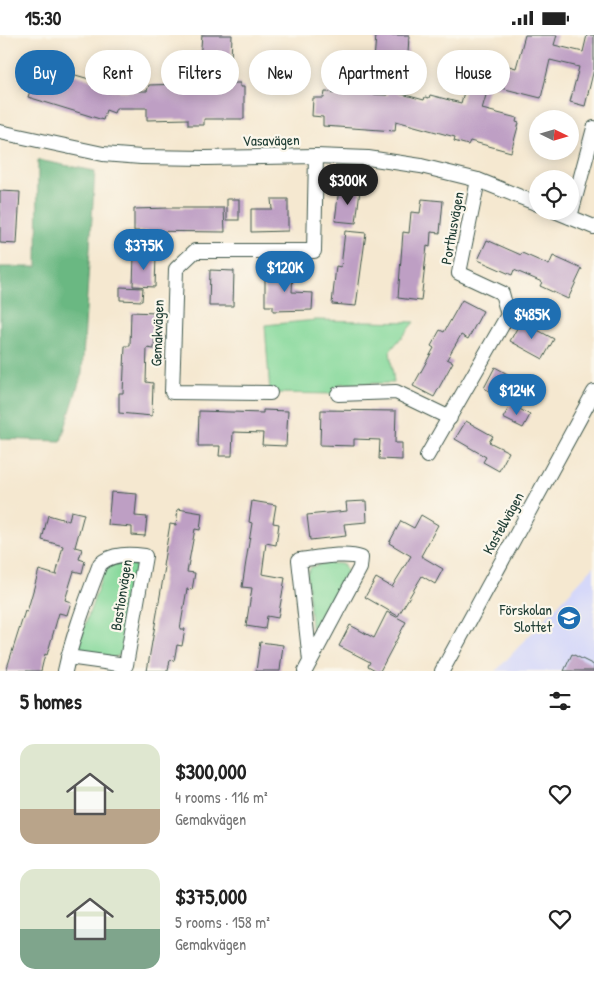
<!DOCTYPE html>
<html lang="en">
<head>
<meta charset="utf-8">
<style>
	:root { --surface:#fff; --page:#f6f6f6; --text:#222; --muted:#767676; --accent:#1f6fb2 }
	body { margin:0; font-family:"Patrick Hand",sans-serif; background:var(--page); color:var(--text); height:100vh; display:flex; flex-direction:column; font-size:19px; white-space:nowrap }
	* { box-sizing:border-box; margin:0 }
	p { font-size:16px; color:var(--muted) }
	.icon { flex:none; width:28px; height:28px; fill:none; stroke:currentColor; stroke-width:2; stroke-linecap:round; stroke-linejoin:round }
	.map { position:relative; height:636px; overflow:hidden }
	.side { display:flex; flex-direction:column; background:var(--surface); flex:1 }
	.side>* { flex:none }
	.guide { position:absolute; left:15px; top:15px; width:565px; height:45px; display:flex; gap:10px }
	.needle { width:32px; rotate:95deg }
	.fabs { position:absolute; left:529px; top:75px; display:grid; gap:10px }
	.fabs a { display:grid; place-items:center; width:50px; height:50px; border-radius:50%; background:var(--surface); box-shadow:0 2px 12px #0003; font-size:25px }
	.price { position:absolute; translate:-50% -42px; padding:0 11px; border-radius:18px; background:var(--accent); color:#fff; font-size:16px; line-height:32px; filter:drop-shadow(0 1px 2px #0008) }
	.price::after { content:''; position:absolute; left:50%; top:30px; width:15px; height:11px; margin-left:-8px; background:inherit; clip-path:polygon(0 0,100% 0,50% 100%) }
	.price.selected { background:#222; color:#fff }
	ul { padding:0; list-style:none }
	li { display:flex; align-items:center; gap:15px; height:125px; padding:0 20px }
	li span { display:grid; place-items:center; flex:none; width:140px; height:100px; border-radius:15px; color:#555 }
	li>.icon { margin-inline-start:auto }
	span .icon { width:60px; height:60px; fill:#fffc; stroke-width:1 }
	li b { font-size:21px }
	h2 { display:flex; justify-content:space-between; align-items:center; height:60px; padding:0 20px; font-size:21px }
	.tag { padding:0 18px; border-radius:22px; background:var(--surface); box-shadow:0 2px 12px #0003; font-size:18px; line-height:45px }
	.tag.selected { background:var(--accent); color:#fff }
	.status { display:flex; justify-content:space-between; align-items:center; height:35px; padding:0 25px; background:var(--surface); direction:ltr }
	.status svg { height:14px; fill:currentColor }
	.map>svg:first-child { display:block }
	.built { fill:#d5d8f9 }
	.green { fill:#84d89a; stroke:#528a67 }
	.forest { fill:#6bb882; stroke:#457a5b }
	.building { fill:#be9fc4 }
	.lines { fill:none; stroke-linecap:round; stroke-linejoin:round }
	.minor-casing { stroke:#3f574b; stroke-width:16 }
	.minor { stroke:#fff; stroke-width:14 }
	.labels { text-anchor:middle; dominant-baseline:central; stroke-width:4.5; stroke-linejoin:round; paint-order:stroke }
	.street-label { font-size:15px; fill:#1f3d34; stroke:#fbf7ec }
	.poi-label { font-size:15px; fill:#1f3d34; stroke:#fbf7ec; text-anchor:end }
</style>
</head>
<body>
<div class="status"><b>15:30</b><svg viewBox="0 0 49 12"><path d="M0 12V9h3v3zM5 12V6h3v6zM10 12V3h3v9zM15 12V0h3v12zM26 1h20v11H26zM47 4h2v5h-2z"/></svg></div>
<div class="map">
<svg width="594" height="636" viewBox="0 0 594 636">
	<rect width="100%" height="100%" fill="#fbf7ec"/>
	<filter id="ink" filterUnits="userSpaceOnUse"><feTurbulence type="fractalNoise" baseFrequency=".02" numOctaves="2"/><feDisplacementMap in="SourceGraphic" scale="10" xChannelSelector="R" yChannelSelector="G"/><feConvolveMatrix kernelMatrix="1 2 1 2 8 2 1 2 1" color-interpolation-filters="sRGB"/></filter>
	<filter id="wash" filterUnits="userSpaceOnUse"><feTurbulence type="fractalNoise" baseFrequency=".0096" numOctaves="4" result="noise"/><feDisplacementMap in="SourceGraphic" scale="20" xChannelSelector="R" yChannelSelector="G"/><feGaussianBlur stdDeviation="1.12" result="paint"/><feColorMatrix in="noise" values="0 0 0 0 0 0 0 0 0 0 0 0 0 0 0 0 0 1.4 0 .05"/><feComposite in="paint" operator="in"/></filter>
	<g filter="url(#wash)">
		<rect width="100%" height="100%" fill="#f5e8d0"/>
		<polygon class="built" points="594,531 594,636 496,636"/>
		<g class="green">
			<polygon points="316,285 414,287 390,316 394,348 339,349 338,359 270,358 265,290"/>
			<polygon points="127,526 134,528 137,535 122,619 113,623 84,618 80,614 79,607 105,533 109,529"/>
			<polygon points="325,528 343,529 347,537 319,592 316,594 311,592 307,539 311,532"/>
		</g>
		<polygon class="forest" points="38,125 95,136 82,338 61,406 0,404 0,232 37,232"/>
		<g id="blocks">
			<g class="building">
				<polygon points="202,0 232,0 231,26 200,24"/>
				<polygon points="376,0 409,0 407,38 388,36 389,27 374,26"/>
				<polygon points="525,0 557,0 554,10 583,17 587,0 594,0 594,34 585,71 570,67 579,32 550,25 541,63 489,50 482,74 517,83 516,87 519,88 511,117 470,106 468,110 454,106 455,102 396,86 395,96 323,91 323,82 312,81 313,63 324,63 325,57 387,60 387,55 424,65 425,62 429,63 430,60 461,68 474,21 516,33"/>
				<polygon points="38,29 113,51 112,56 147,56 149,50 182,49 182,53 208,52 208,48 240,48 240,52 244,52 244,84 204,84 204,90 188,90 188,84 147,85 147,73 116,73 114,78 106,75 103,85 28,62 31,53 21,50 26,32 36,35"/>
				<polygon points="339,153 360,155 356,188 335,186"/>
				<polygon points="0,156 20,157 17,209 0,208"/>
				<rect x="227" y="164" width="12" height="21"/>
				<polygon points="271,164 288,164 288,196 251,197 251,174 272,174"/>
				<polygon points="422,164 443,166 440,198 431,197 430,212 427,211 421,266 398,263 403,197 409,198 411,177 420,178"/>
				<polygon points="169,173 224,173 225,197 134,196 134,174"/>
				<polygon points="345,196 366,198 356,271 332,269 336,231 341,232"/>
				<polygon points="487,205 521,220 522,218 549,230 553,221 582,234 568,264 540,251 542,247 514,235 512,240 478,225"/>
				<polygon points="134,220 156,221 155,252 133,251"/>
				<polygon points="210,235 234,236 233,271 209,271"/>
				<polygon points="265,235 293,236 292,257 313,258 312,275 273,276 273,271 265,271"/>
				<polygon points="120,252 143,253 142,266 120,265"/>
				<polygon points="462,265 483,276 468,304 461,300 447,324 453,327 434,362 413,351 434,313 431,311 440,295 444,297"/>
				<polygon points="131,277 156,278 154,314 147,313 146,347 153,348 152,381 119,378 119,358 123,358 125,311 130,311"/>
				<polygon points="521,286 554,304 543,324 510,306"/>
				<polygon points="495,332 527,350 516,371 484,353"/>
				<polygon points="511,369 530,380 523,393 503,383"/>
				<polygon points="263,375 288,376 286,411 262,410 263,398 233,397 232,421 219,421 220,411 198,411 199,376 263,378"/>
				<polygon points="321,375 396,376 395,408 402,408 402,425 379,424 380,405 354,404 354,411 320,410"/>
				<polygon points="466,386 493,401 489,407 509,417 499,436 483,427 486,422 455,404"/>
				<polygon points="111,457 137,459 135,481 147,482 145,501 132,500 132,492 108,490"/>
				<polygon points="252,466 276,470 273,488 279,489 276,510 266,508 262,539 285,543 278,583 267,581 265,594 246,591 252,553 242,552 252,488 249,487"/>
				<polygon points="366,466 367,487 344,489 346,501 310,505 307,480 347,476 346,467"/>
				<polygon points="178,474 202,478 200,495 195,494 187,537 195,538 192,555 187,554 180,594 185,594 182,611 177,610 174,626 170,625 168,636 147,636 165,532 163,531 170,489 176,490"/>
				<polygon points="71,476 84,479 75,512 82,514 79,524 85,526 82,538 74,536 65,565 71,567 67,580 59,578 47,620 45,619 41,636 6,636 25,576 27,577 39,535 56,540 63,511 42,505 48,480 69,486"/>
				<polygon points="421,480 438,490 421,521 443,534 435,549 422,541 398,581 365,562 376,543 392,552 411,521 389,508 401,486 414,493"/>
				<polygon points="387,577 406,587 380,636 377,636 368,631 370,627 339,611 350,590 374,603"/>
				<polygon points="260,607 283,610 280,636 256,636"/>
				<polygon points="572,619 594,630 594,636 564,636"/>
			</g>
		</g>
	</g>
	<g filter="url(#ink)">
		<use href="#blocks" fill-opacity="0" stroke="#3f574b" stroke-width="1"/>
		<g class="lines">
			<g class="minor-casing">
				<g id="minor">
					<polyline points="0,97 103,119 141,122 206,123 316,121 368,123 421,131 478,145 538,169"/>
					<polyline points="555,176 594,192"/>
					<polyline points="570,182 594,93"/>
					<polyline points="270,358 172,357 176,234 195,216 314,216 316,121"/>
					<polyline points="338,359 396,357 450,383"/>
					<polyline points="427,421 508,280 502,258 459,238 478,145"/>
					<path d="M65,636C73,599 87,564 100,529C112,518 130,519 145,521L126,630L68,622"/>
					<path d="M305,636L360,533L361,523C346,517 316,523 299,525L310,626"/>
					<polyline points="442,636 594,357"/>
				</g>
			</g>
			<use href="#minor" class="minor"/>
		</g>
	</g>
	<defs>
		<g id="school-disc" transform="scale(1.25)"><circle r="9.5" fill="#1f6fb2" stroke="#fbf7ec"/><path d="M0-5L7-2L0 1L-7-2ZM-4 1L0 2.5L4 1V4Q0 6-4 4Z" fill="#fff"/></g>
	</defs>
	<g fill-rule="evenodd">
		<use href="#school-disc" x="569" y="583"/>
	</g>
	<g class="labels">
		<g class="street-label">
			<text transform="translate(271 105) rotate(-1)">Vasavägen</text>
			<text transform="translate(452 193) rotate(-80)">Porthusvägen</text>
			<text transform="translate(157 298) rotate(-88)">Gemakvägen</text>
			<text transform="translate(503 488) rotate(-61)">Kastellvägen</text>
			<text transform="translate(121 560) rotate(-81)">Bastionvägen</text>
		</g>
		<g class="poi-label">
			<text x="552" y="574">Förskolan<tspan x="552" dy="17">Slottet</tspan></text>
		</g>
	</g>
</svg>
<div class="fabs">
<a><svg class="needle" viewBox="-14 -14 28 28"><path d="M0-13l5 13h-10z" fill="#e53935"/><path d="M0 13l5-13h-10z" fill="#767676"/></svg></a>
<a><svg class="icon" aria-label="locate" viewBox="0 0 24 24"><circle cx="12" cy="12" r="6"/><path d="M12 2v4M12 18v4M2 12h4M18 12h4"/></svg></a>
</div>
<b class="price selected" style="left:348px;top:171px">$300K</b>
<b class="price" style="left:144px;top:236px">$375K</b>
<b class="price" style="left:285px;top:258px">$120K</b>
<b class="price" style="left:532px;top:305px">$485K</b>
<b class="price" style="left:517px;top:381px">$124K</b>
<div class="guide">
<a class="tag selected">Buy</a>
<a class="tag">Rent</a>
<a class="tag">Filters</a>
<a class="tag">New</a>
<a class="tag">Apartment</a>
<a class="tag">House</a>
</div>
</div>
<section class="side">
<h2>5 homes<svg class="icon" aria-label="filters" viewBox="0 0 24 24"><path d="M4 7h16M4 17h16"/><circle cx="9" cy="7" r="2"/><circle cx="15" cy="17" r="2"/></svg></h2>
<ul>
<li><span style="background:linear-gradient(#dfe7d0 65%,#b9a48a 0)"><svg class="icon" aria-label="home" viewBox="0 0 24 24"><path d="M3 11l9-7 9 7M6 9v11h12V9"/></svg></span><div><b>$300,000</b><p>4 rooms · 116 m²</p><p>Gemakvägen</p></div><svg class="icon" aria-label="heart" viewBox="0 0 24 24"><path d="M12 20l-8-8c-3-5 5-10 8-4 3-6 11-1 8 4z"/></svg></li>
<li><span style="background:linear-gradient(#dfe7d0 60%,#7fa58c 0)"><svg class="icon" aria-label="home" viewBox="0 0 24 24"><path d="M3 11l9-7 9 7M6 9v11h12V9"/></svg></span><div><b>$375,000</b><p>5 rooms · 158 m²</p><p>Gemakvägen</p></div><svg class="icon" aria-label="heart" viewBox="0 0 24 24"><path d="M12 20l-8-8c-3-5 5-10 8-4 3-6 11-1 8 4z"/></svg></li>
</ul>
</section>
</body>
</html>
